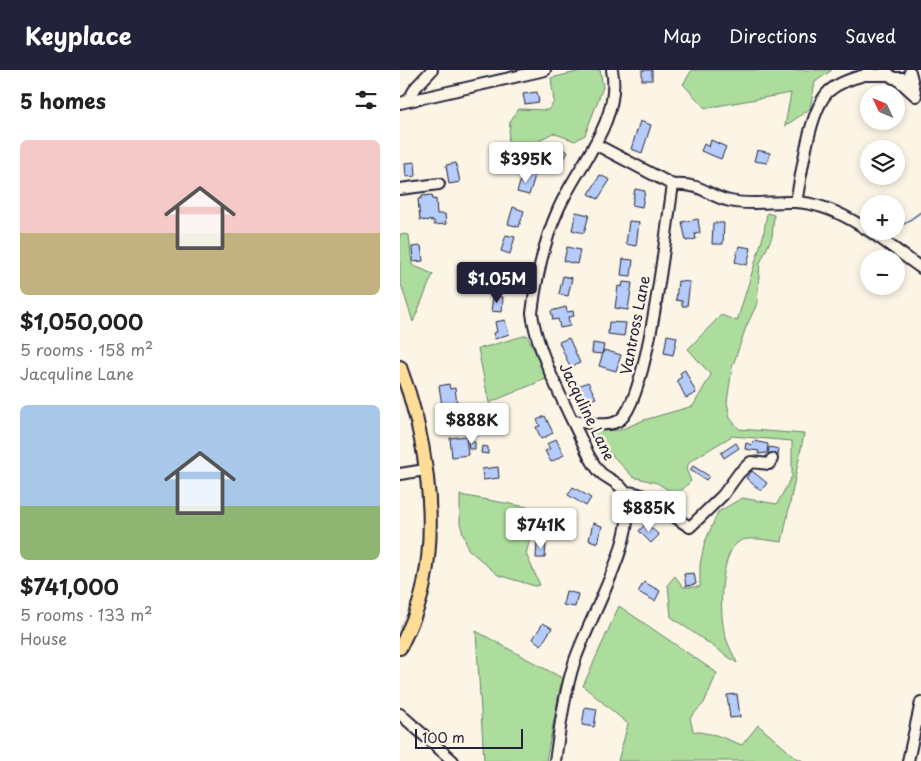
<!DOCTYPE html>
<html lang="en">
<head>
<meta charset="utf-8">
<style>
	:root { --surface:#fff; --page:#f2f2f2; --text:#222; --muted:#767676; --accent:#22223b }
	body { margin:0; font-family:"Playpen Sans",sans-serif; background:var(--page); color:var(--text); height:100vh; display:flex; flex-direction:column; font-size:19px; white-space:nowrap }
	* { box-sizing:border-box; margin:0 }
	p { font-size:16px; color:var(--muted) }
	.icon { flex:none; width:28px; height:28px; fill:none; stroke:currentColor; stroke-width:2; stroke-linecap:round; stroke-linejoin:round }
	.map { position:relative; flex:1; overflow:hidden }
	.panel { display:flex; flex-direction:column; background:var(--surface); width:400px }
	.panel>* { flex:none }
	.needle { width:32px; rotate:314deg }
	.buttons { position:absolute; left:460px; top:15px; display:grid; gap:10px }
	.buttons a { display:grid; place-items:center; width:45px; height:45px; border-radius:50%; background:var(--surface); box-shadow:0 2px 8px #0003; font-size:25px }
	.scale { position:absolute; left:15px; bottom:12px; width:108px; box-sizing:border-box; padding-left:5px; border:2px solid #22223b; border-top:0; font-size:14px; line-height:18px; white-space:nowrap; color:#22223b; -webkit-text-stroke:4px #fcf5e5; paint-order:stroke }
	.price { position:absolute; translate:-50% -42px; padding:0 11px; border-radius:5px; background:#fff; color:#222; font-size:16px; line-height:32px; filter:drop-shadow(0 1px 2px #0008) }
	.price::after { content:''; position:absolute; left:50%; top:30px; width:15px; height:11px; margin-left:-8px; background:inherit; clip-path:polygon(0 0,100% 0,50% 100%) }
	.price.selected { background:var(--accent); color:#fff }
	ul { padding:0; list-style:none }
	li { display:grid; align-content:center; gap:10px; height:265px; padding:0 20px }
	li span { display:grid; place-items:center; height:155px; border-radius:8px; color:#555 }
	li>.icon { margin-inline-start:auto }
	span .icon { width:90px; height:90px; fill:#fffc; stroke-width:1 }
	li b { font-size:21px }
	h2 { display:flex; justify-content:space-between; align-items:center; height:60px; padding:0 20px; font-size:21px }
	header { display:flex; align-items:center; gap:30px; box-sizing:border-box; height:70px; padding:0 25px; background:var(--accent); color:#fff }
	header strong { font-size:24px }
	nav { display:flex; gap:28px; margin-inline-start:auto; font-size:18px }
	main { display:flex; flex:1; min-height:0 }
	.map>svg:first-child { display:block }
	.green { fill:#addd9d; stroke:#68806c }
	.lines { fill:none; stroke-linecap:round; stroke-linejoin:round }
	.stream { stroke:#637fa3; stroke-width:2 }
	.building { fill:#b6cdfc; stroke:#22223b }
	.minor-casing { stroke:#22223b; stroke-width:14 }
	.major-casing { stroke:#22223b; stroke-width:16 }
	.minor { stroke:#fcf5e5; stroke-width:10 }
	.major { stroke:#ffdd96; stroke-width:12 }
	.labels { text-anchor:middle; dominant-baseline:central; stroke-width:5; stroke-linejoin:round; paint-order:stroke }
	.street-label { font-size:15px; fill:#22223b; stroke:#fcf5e5 }
</style>
</head>
<body>
<header>
<strong>Keyplace</strong>
<nav><a>Map</a><a>Directions</a><a>Saved</a></nav>
</header>
<main>
<section class="panel">
<h2>5 homes<svg class="icon" aria-label="filters" viewBox="0 0 24 24"><path d="M4 7h16M4 17h16"/><circle cx="9" cy="7" r="2"/><circle cx="15" cy="17" r="2"/></svg></h2>
<ul>
<li><span style="background:linear-gradient(#f6c9c9 60%,#c2b280 0)"><svg class="icon" aria-label="home" viewBox="0 0 24 24"><path d="M3 11l9-7 9 7M6 9v11h12V9"/></svg></span><div><b>$1,050,000</b><p>5 rooms · 158 m²</p><p>Jacquline Lane</p></div></li>
<li><span style="background:linear-gradient(#a9c7e8 65%,#8fb573 0)"><svg class="icon" aria-label="home" viewBox="0 0 24 24"><path d="M3 11l9-7 9 7M6 9v11h12V9"/></svg></span><div><b>$741,000</b><p>5 rooms · 133 m²</p><p>House</p></div></li>
</ul>
</section>
<div class="map">
<svg width="521" height="691" viewBox="0 0 521 691">
	<rect width="100%" height="100%" fill="#fcf5e5"/>
	<filter id="ink" filterUnits="userSpaceOnUse"><feTurbulence type="fractalNoise" baseFrequency=".02" numOctaves="2"/><feDisplacementMap in="SourceGraphic" scale="10" xChannelSelector="R" yChannelSelector="G"/><feConvolveMatrix kernelMatrix="1 2 1 2 8 2 1 2 1" color-interpolation-filters="sRGB"/></filter>
	<g filter="url(#ink)">
		<g class="green">
			<polygon points="185,0 200,0 203,17 185,65 175,71 153,63 141,69 130,97 106,92 110,52 118,39 148,40 154,32 151,8"/>
			<polygon points="292,0 432,0 415,12 410,39 385,56 391,23 305,38 283,14"/>
			<path d="M367,143L374,145L372,167L360,193L357,234L346,257L332,298L327,332L330,348L339,359L404,364L382,472C371,471 350,466 340,471C319,482 319,545 325,565C328,575 333,584 337,593L271,547L268,514L275,506L283,517H300V494L305,472L318,442L342,428L377,434L392,406V371L332,366L290,391L286,399L291,411L277,425L257,413L233,407L188,360H220L244,350L293,336L311,305L288,279L321,245L337,251L363,167Z"/>
			<polygon points="0,164 9,165 12,195 33,204 13,252 0,211"/>
			<polygon points="127,265 148,308 89,333 78,279"/>
			<polygon points="60,425 138,439 126,484 140,515 135,516 98,505 68,479 60,454"/>
			<polygon points="219,536 317,603 304,633 290,648 293,661 316,665 342,675 358,655 395,687 403,691 218,691 228,654 183,616"/>
			<polygon points="76,561 162,608 146,691 84,691"/>
		</g>
		<g class="lines">
			<polyline class="stream" points="496,157 504,154 521,142"/>
		</g>
		<g class="building">
			<rect x="242" y="0" width="10" height="10"/>
			<polygon points="137,22 139,32 125,34 123,24"/>
			<polygon points="240,51 251,55 242,83 231,79"/>
			<polygon points="311,70 326,77 321,89 301,81 304,74 309,77"/>
			<polygon points="158,77 168,82 159,99 150,94"/>
			<polygon points="357,80 370,83 367,93 354,91"/>
			<polygon points="15,92 16,106 6,107 5,93"/>
			<polygon points="56,93 60,112 49,114 46,95"/>
			<polygon points="123,103 135,106 129,125 117,122"/>
			<polygon points="200,105 210,110 198,129 189,124"/>
			<polygon points="235,119 245,121 242,137 232,135"/>
			<polygon points="32,125 33,130 36,129 37,144 45,144 46,154 34,155 34,151 20,150 18,129 22,128 22,126"/>
			<polygon points="113,137 124,141 119,157 108,154"/>
			<polygon points="176,142 189,145 184,163 172,160"/>
			<polygon points="298,149 300,163 295,164 296,169 286,171 282,152"/>
			<polygon points="229,151 239,152 236,176 226,174"/>
			<polygon points="313,153 324,153 323,174 312,174"/>
			<polygon points="106,165 115,167 110,184 101,181"/>
			<polygon points="21,176 23,191 13,192 12,177"/>
			<polygon points="339,176 351,178 347,195 335,192"/>
			<polygon points="167,177 180,180 177,194 164,191"/>
			<polygon points="223,189 233,190 231,206 221,205"/>
			<polygon points="99,198 110,199 107,215 97,213"/>
			<polygon points="163,206 172,208 168,226 159,224"/>
			<polygon points="278,211 290,212 287,236 282,236 282,231 276,230"/>
			<polygon points="223,212 232,213 228,240 215,238 218,216 222,217"/>
			<polygon points="93,226 103,227 102,242 91,241"/>
			<polygon points="166,237 167,242 173,241 174,246 168,247 170,256 160,258 158,249 153,250 151,241"/>
			<polygon points="105,250 109,264 95,269 93,263 97,262 95,252"/>
			<polygon points="209,252 226,253 224,266 208,264"/>
			<polygon points="267,265 277,267 273,285 264,283"/>
			<polygon points="169,268 180,293 170,297 159,272"/>
			<polygon points="193,273 204,275 202,284 192,283"/>
			<polygon points="204,280 221,285 216,301 199,296"/>
			<polygon points="285,300 296,323 286,328 277,310 282,307 280,303"/>
			<polygon points="188,312 196,328 186,332 179,316"/>
			<polygon points="49,314 50,319 55,318 57,334 52,335 53,340 43,342 39,316"/>
			<polygon points="145,346 153,363 141,369 136,357 140,356 137,350"/>
			<polygon points="66,366 68,385 52,387 50,368"/>
			<polygon points="156,369 164,385 151,392 145,381 150,379 147,374"/>
			<polygon points="353,371 368,374 367,383 358,384 359,381 345,379 346,373 352,375"/>
			<polygon points="68,372 75,372 75,379 69,379"/>
			<polygon points="336,373 339,378 324,388 321,383"/>
			<polygon points="82,376 88,377 88,384 81,383"/>
			<polygon points="369,377 379,379 378,386 368,384"/>
			<polygon points="293,396 309,406 306,410 290,400"/>
			<polygon points="98,397 99,408 83,410 82,399"/>
			<polygon points="352,401 367,413 361,421 346,408"/>
			<polygon points="173,417 191,428 186,436 168,425"/>
			<polygon points="193,453 202,456 198,473 189,470"/>
			<polygon points="246,453 259,465 251,473 239,461"/>
			<polygon points="137,472 146,473 145,488 136,488"/>
			<polygon points="294,503 296,514 286,516 284,504"/>
			<polygon points="244,512 260,521 255,531 238,522"/>
			<polygon points="166,521 178,524 175,537 163,535"/>
			<polygon points="143,553 152,558 141,575 133,569"/>
			<polygon points="337,624 340,647 330,648 327,625"/>
			<polygon points="185,637 197,639 194,657 182,655"/>
		</g>
		<g class="lines">
			<g class="minor-casing">
				<g id="minor">
					<polyline points="470,0 465,5 489,5"/>
					<polyline points="485,0 493,8 503,8"/>
					<polyline points="497,9 516,26 510,2"/>
					<polyline points="8,31 16,17 32,0"/>
					<polyline points="0,33 145,0"/>
					<path d="M195,74L273,115C304,113 306,126 330,131C352,136 373,131 395,132C442,134 484,172 521,198"/>
					<polyline points="0,119 39,114"/>
					<path d="M396,132C402,103 409,40 429,21C439,12 453,8 465,5"/>
					<path d="M173,351C187,352 209,359 221,349C249,324 266,158 273,115"/>
					<polyline points="0,404 25,400"/>
					<path d="M225,422C252,422 268,445 290,457L323,425L339,403L351,392L369,394L372,389"/>
					<polyline points="0,644 53,691"/>
					<path d="M155,691C160,658 164,625 174,593C186,553 241,463 225,424C222,414 210,410 202,404C196,399 193,392 189,386C171,346 137,285 132,243C136,210 144,171 158,140C177,96 222,51 212,0"/>
					<polyline points="508,691 521,632"/>
				</g>
			</g>
			<g class="major-casing">
				<path id="major" d="M0,297C25,362 38,445 24,514C20,536 10,557 0,578"/>
			</g>
			<use href="#minor" class="minor"/>
			<use href="#major" class="major"/>
		</g>
	</g>
	<g class="labels">
		<g class="street-label">
			<text transform="translate(234 255) rotate(-79)">Vantross Lane</text>
			<text transform="translate(188 341) rotate(64)">Jacquline Lane</text>
		</g>
	</g>
</svg>
<div class="buttons">
<a><svg class="needle" viewBox="-14 -14 28 28"><path d="M0-13l5 13h-10z" fill="#e53935"/><path d="M0 13l5-13h-10z" fill="#767676"/></svg></a>
<a><svg class="icon" aria-label="layers" viewBox="0 0 24 24"><path d="M12 4l9 5-9 5-9-5zM3 14l9 5 9-5"/></svg></a>
<a>+</a>
<a>−</a>
</div>
<div class="scale">100 m</div>
<b class="price" style="left:126px;top:114px">$395K</b>
<b class="price selected" style="left:97px;top:234px">$1.05M</b>
<b class="price" style="left:72px;top:375px">$888K</b>
<b class="price" style="left:249px;top:463px">$885K</b>
<b class="price" style="left:141px;top:480px">$741K</b>
</div>
</main>
</body>
</html>
